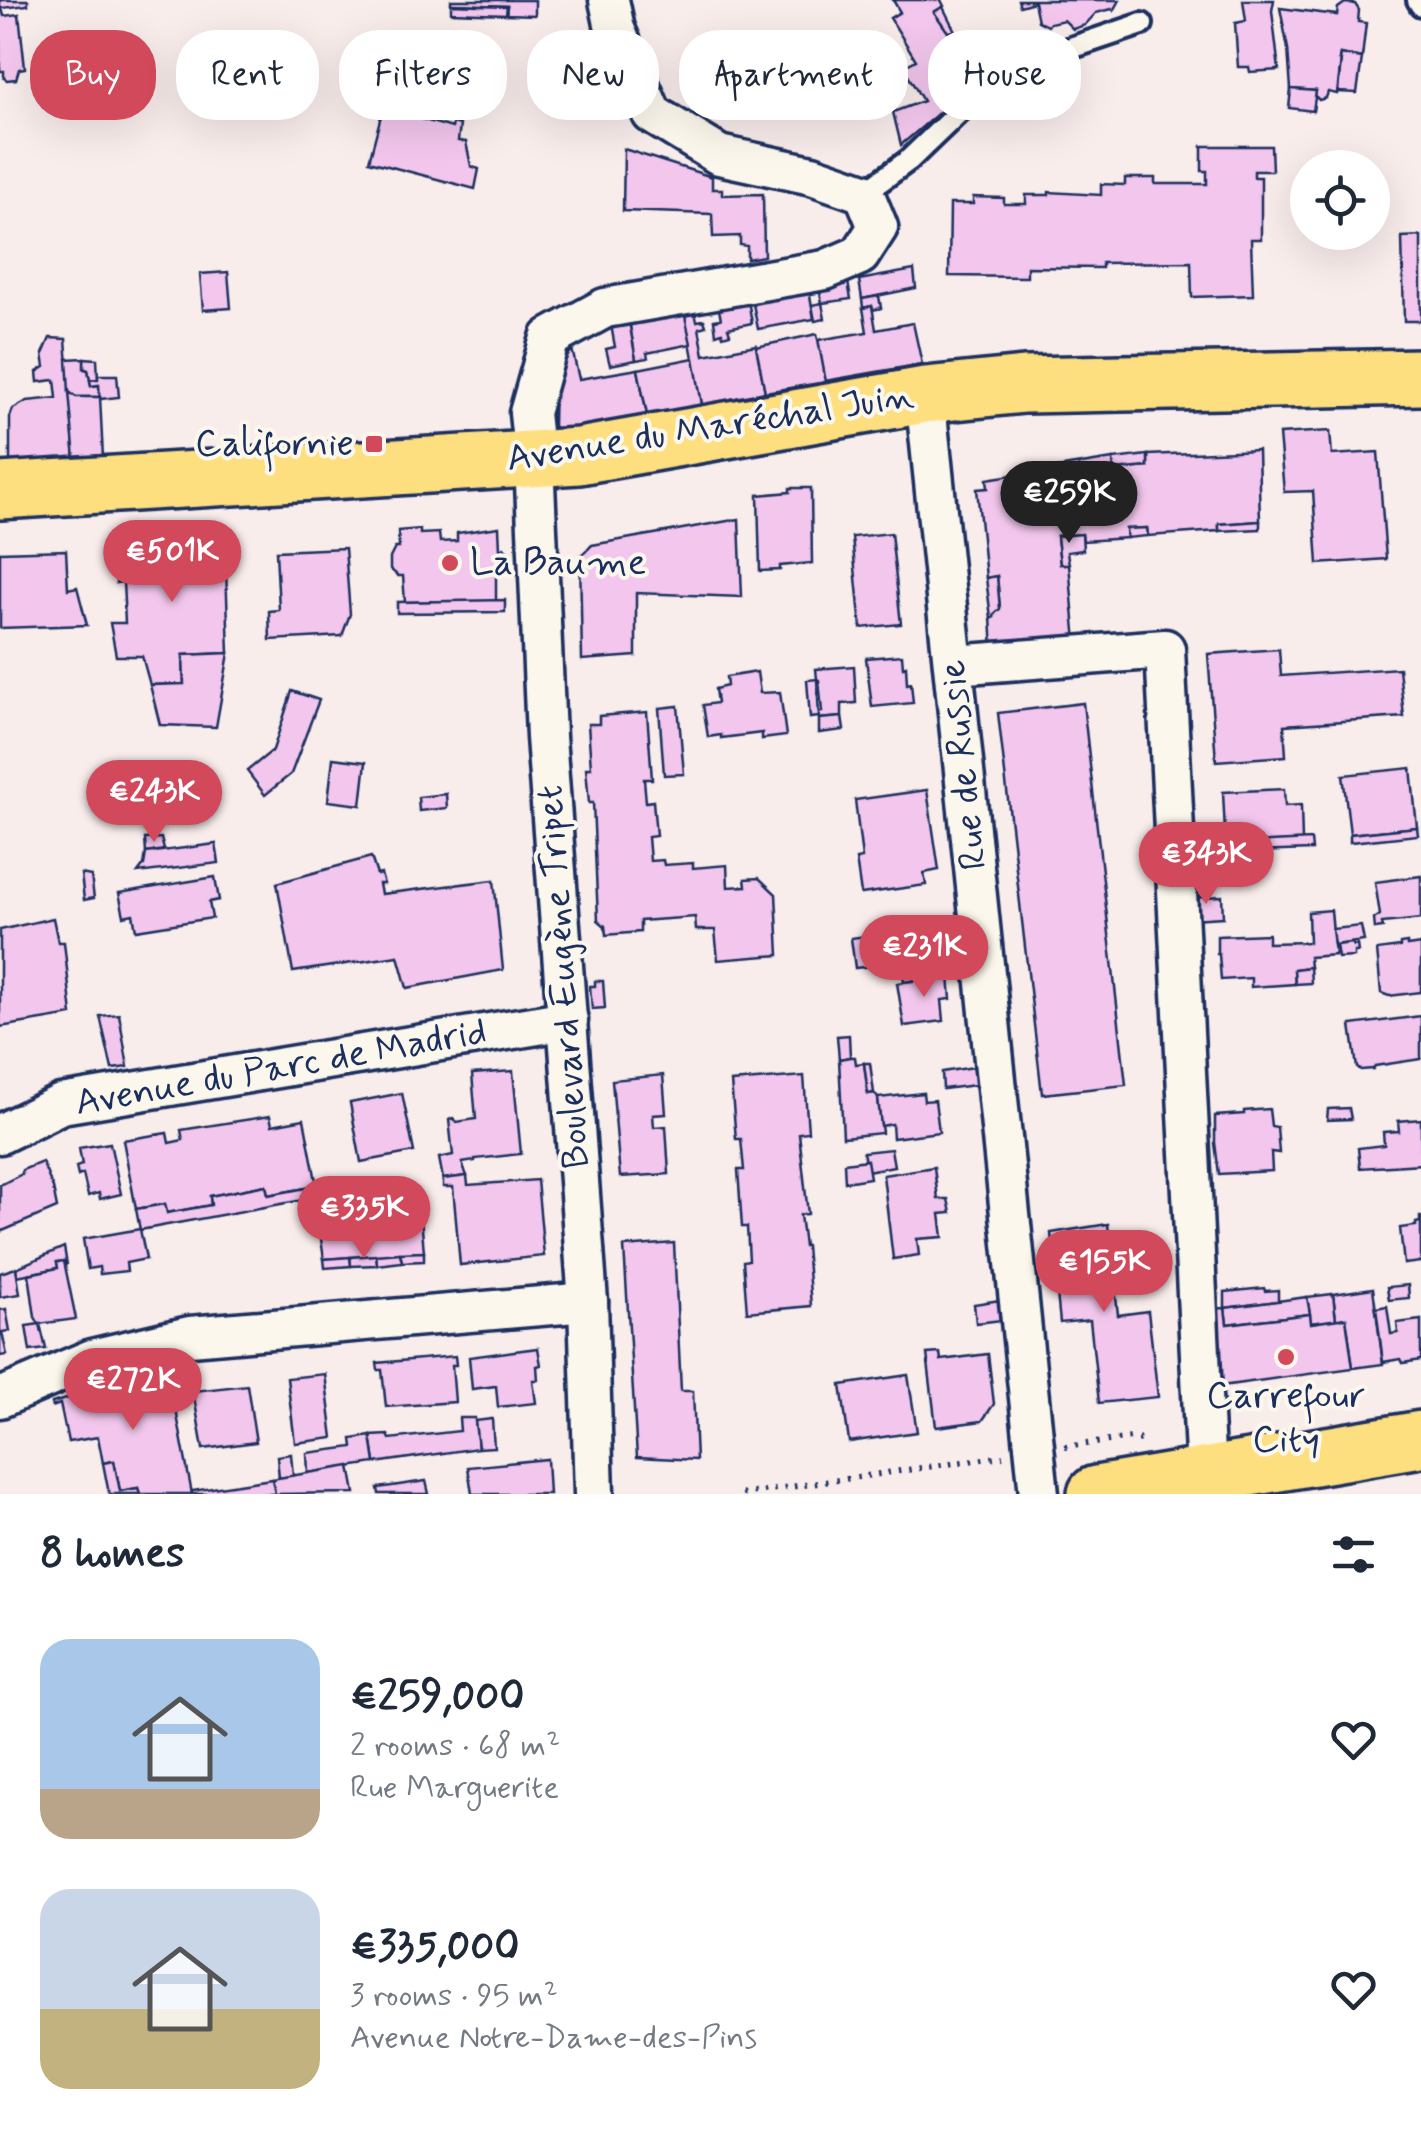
<!DOCTYPE html>
<html lang="en">
<head>
<meta charset="utf-8">
<style>
	:root { --surface:#fff; --page:#f6f6f7; --text:#1f2937; --muted:#747a83; --accent:#d1495b }
	body { margin:0; font-family:Mynerve,sans-serif; background:var(--page); color:var(--text); height:100vh; display:flex; flex-direction:column; font-size:38px; white-space:nowrap }
	* { box-sizing:border-box; margin:0 }
	p { font-size:32px; color:var(--muted) }
	.icon { flex:none; width:55px; height:55px; fill:none; stroke:currentColor; stroke-width:2; stroke-linecap:round; stroke-linejoin:round }
	.map { position:relative; height:1494px; overflow:hidden }
	.side { display:flex; flex-direction:column; background:var(--surface); flex:1 }
	.side>* { flex:none }
	.hud { position:absolute; left:30px; top:30px; width:1362px; height:90px; display:flex; gap:20px }
	.buttons { position:absolute; left:1290px; top:150px; display:grid; gap:20px }
	.buttons a { display:grid; place-items:center; width:100px; height:100px; border-radius:50%; background:var(--surface); box-shadow:0 10px 40px #0002; font-size:50px }
	.price { position:absolute; translate:-50% -85px; padding:0 22px; border-radius:35px; background:var(--accent); color:#fff; font-size:32px; line-height:65px; filter:drop-shadow(0 2px 5px #0008) }
	.price::after { content:''; position:absolute; left:50%; top:60px; width:30px; height:22px; margin-left:-15px; background:inherit; clip-path:polygon(0 0,100% 0,50% 100%) }
	.price.active { background:#222; color:#fff }
	ul { padding:0; list-style:none }
	li { display:flex; align-items:center; gap:30px; height:250px; padding:0 40px }
	li span { display:grid; place-items:center; flex:none; width:280px; height:200px; border-radius:30px; color:#555 }
	li>.icon { margin-inline-start:auto }
	span .icon { width:120px; height:120px; fill:#fffc; stroke-width:1 }
	li b { font-size:42px }
	h2 { display:flex; justify-content:space-between; align-items:center; height:120px; padding:0 40px; font-size:42px }
	.pill { padding:0 35px; border-radius:40px; background:var(--surface); box-shadow:0 10px 40px #0002; font-size:35px; line-height:90px }
	.pill.active { background:var(--accent); color:#fff }
	.map>svg:first-child { display:block }
	.building { fill:#f3c7ed; stroke:#1b2f5e; stroke-width:2.5 }
	.lines { fill:none; stroke-linecap:round; stroke-linejoin:round }
	.service-casing { stroke:#1b2f5e; stroke-width:28 }
	.minor-casing { stroke:#1b2f5e; stroke-width:45 }
	.primary-casing { stroke:#1b2f5e; stroke-width:62 }
	.path { stroke:#1b2f5e; stroke-width:6; stroke-dasharray:2.5 8; stroke-linecap:butt }
	.service { stroke:#fbf7ec; stroke-width:20 }
	.minor { stroke:#fbf7ec; stroke-width:38 }
	.primary { stroke:#fedf80; stroke-width:55 }
	.poi-dot { fill:#d1495b; stroke:#fbf7ec; stroke-width:4 }
	.labels { text-anchor:middle; dominant-baseline:central; stroke-width:8; stroke-linejoin:round; paint-order:stroke }
	.street-label { font-size:38px; fill:#1b2f5e; stroke:#fbf7ec }
	.poi-label { font-size:38px; fill:#1b2f5e; stroke:#fbf7ec; text-anchor:end }
</style>
</head>
<body>
<div class="map">
<svg width="1421" height="1494" viewBox="0 0 1421 1494">
	<rect width="100%" height="100%" fill="#f9edec"/>
	<filter id="ink" filterUnits="userSpaceOnUse"><feTurbulence type="fractalNoise" baseFrequency=".01" numOctaves="2"/><feDisplacementMap in="SourceGraphic" scale="20" xChannelSelector="R" yChannelSelector="G"/><feConvolveMatrix kernelMatrix="1 2 1 2 8 2 1 2 1" color-interpolation-filters="sRGB"/></filter>
	<g filter="url(#ink)">
		<g class="building">
			<polygon points="0,0 28,0 28,5 2,8 4,16 19,14 25,68 19,69 16,79 7,80 4,78 4,71 0,71"/>
			<polygon points="451,0 535,0 535,15 506,14 507,6 451,4"/>
			<polygon points="893,0 941,0 944,6 934,12 948,32 960,33 989,70 901,145 893,112 923,101 903,67 916,60 890,18 900,12"/>
			<polygon points="1018,0 1120,0 1114,11 1112,9 1096,13 1085,25 1073,29 1064,20 1050,23 1048,26 1038,21 1034,2 1020,6"/>
			<polygon points="1243,0 1274,0 1272,11 1279,70 1250,72 1249,67 1238,67 1235,23 1246,21"/>
			<polygon points="1345,3 1355,4 1359,10 1358,22 1366,23 1362,58 1340,54 1339,60 1341,60 1337,94 1328,92 1326,98 1319,100 1315,96 1316,91 1291,89 1288,49 1280,8 1337,15 1338,8"/>
			<polygon points="451,4 507,6 506,14 451,12"/>
			<polygon points="943,7 955,31 948,32 934,12"/>
			<polygon points="578,44 581,60 598,56 604,75 570,82 565,64 568,62 571,45"/>
			<polygon points="1340,54 1362,58 1357,93 1338,92 1341,60 1339,60"/>
			<polygon points="586,87 586,104 563,104 569,89"/>
			<polygon points="1291,89 1316,91 1313,111 1289,108"/>
			<polygon points="383,108 452,128 453,123 460,125 458,141 466,142 471,166 479,169 475,189 369,161"/>
			<polygon points="1202,146 1271,146 1272,171 1254,171 1254,177 1261,177 1261,239 1251,239 1253,295 1192,297 1191,262 1102,263 1102,268 1027,267 1027,277 949,276 950,204 973,204 973,197 1004,198 1004,204 1026,204 1026,195 1049,195 1049,192 1101,195 1101,184 1125,185 1125,178 1155,178 1155,184 1207,184 1207,171 1202,171"/>
			<polygon points="624,149 712,177 712,189 722,189 722,195 763,194 764,256 747,259 747,246 740,245 740,236 713,237 712,214 623,211"/>
			<polygon points="1421,236 1421,321 1404,321 1402,237"/>
			<polygon points="914,270 916,288 862,299 859,280"/>
			<polygon points="228,272 231,308 203,310 200,274"/>
			<polygon points="848,282 851,299 822,303 819,287"/>
			<polygon points="809,289 814,319 758,329 752,299"/>
			<polygon points="879,296 881,308 873,310 872,306 863,308 862,299"/>
			<polygon points="748,300 752,323 728,328 730,334 723,336 722,332 716,334 714,320 721,319 718,305"/>
			<polygon points="822,303 825,319 815,321 812,305"/>
			<polygon points="872,306 876,330 913,323 922,364 825,381 818,340 867,332 863,308"/>
			<polygon points="694,309 697,321 704,320 706,326 699,328 704,355 756,345 765,392 702,405 684,311"/>
			<polygon points="684,311 691,344 647,353 648,358 636,360 629,321"/>
			<polygon points="629,321 636,360 610,365 606,349 615,347 611,325"/>
			<polygon points="817,334 826,382 765,392 756,347"/>
			<polygon points="50,338 66,339 75,460 10,466 10,417 13,409 27,401 57,398 55,380 38,382 37,372 45,367 43,354"/>
			<polygon points="572,349 579,379 638,369 647,415 560,433 553,426 554,379"/>
			<polygon points="84,358 97,359 98,379 90,380 88,370 84,369"/>
			<polygon points="84,358 84,369 88,370 91,386 99,385 100,397 76,397 69,392 67,359"/>
			<polygon points="694,358 702,405 647,415 638,369"/>
			<polygon points="98,375 117,375 119,397 100,399 99,385 91,386 90,380 98,379"/>
			<polygon points="69,392 76,397 100,397 103,458 75,460"/>
			<polygon points="1330,431 1332,455 1378,452 1386,559 1318,564 1313,491 1284,492 1279,434"/>
			<polygon points="1258,450 1260,521 1219,524 1219,531 1148,536 1147,528 1126,529 1127,538 1083,541 1082,534 1057,536 1060,564 1069,564 1076,642 993,649 991,618 994,617 994,614 1000,609 997,576 986,578 977,489 988,488 987,479 1113,459 1114,470 1148,467 1148,455"/>
			<polygon points="1148,455 1148,467 1114,470 1113,459"/>
			<polygon points="790,488 811,488 812,563 780,566 780,570 760,571 758,495 790,492"/>
			<polygon points="739,519 742,597 636,593 636,656 582,660 580,557 592,545"/>
			<polygon points="1260,521 1260,529 1219,531 1219,524"/>
			<polygon points="499,527 500,549 504,547 510,554 510,568 503,574 496,574 496,601 405,602 403,576 398,576 390,569 390,558 395,548 399,548 398,531 420,529 420,534 439,533 440,542 457,541 457,533"/>
			<polygon points="1147,528 1148,536 1127,538 1126,529"/>
			<polygon points="891,533 901,624 861,628 852,537"/>
			<polygon points="1082,534 1083,550 1067,552 1069,564 1060,564 1057,536"/>
			<polygon points="225,541 229,653 183,655 184,684 150,685 142,656 116,656 110,623 125,623 123,582 116,583 115,546"/>
			<polygon points="345,548 350,614 342,636 270,640 269,611 279,610 276,551"/>
			<polygon points="66,550 68,589 77,587 87,625 0,628 0,552"/>
			<polygon points="997,576 1000,609 994,614 994,617 991,618 986,578"/>
			<polygon points="505,600 505,612 397,613 397,602"/>
			<polygon points="1279,649 1281,676 1399,668 1404,717 1284,725 1286,756 1216,761 1208,654"/>
			<polygon points="229,653 216,727 160,725 150,685 184,684 183,655"/>
			<polygon points="902,655 903,667 906,666 907,684 911,683 913,703 872,707 866,658"/>
			<polygon points="854,666 856,703 842,704 842,717 819,719 818,713 822,712 819,680 817,679 816,669"/>
			<polygon points="757,672 760,693 780,692 786,736 762,739 762,733 721,738 721,735 708,737 703,705 717,703 715,689 727,686 726,677"/>
			<polygon points="817,679 819,717 810,718 807,680"/>
			<polygon points="292,691 319,700 291,774 265,795 247,771 273,750"/>
			<polygon points="1083,703 1126,1085 1042,1094 998,713"/>
			<polygon points="678,706 684,774 664,775 659,708"/>
			<polygon points="647,712 652,779 644,779 646,802 653,801 656,836 648,837 650,861 663,860 664,865 693,863 693,868 727,865 728,887 746,886 745,879 759,878 776,894 779,955 718,960 715,930 696,930 695,917 640,921 640,932 606,935 605,926 598,920 593,803 589,803 586,768 591,768 588,724 599,724 599,716"/>
			<polygon points="842,717 844,730 819,733 819,719"/>
			<polygon points="333,758 366,762 361,805 328,801"/>
			<polygon points="1411,768 1417,827 1350,834 1343,775"/>
			<polygon points="200,781 203,812 197,812 198,823 165,823 164,804 167,803 165,783"/>
			<polygon points="1284,789 1285,806 1301,805 1302,841 1251,843 1252,852 1226,854 1223,792"/>
			<polygon points="927,790 939,870 924,873 926,885 861,894 856,859 862,858 855,800"/>
			<polygon points="446,794 447,808 419,811 418,797"/>
			<polygon points="1417,827 1418,835 1350,842 1350,834"/>
			<polygon points="161,838 164,850 146,853 145,839"/>
			<polygon points="1311,840 1312,850 1252,852 1251,843"/>
			<polygon points="216,844 219,863 138,873 144,865 146,853"/>
			<polygon points="371,857 377,875 381,874 384,884 379,884 381,894 494,880 503,970 407,988 398,956 293,972 277,883"/>
			<polygon points="81,874 91,876 94,898 84,900"/>
			<polygon points="1421,876 1421,919 1382,923 1383,928 1375,929 1374,919 1380,915 1375,882"/>
			<polygon points="215,877 219,900 209,902 212,918 136,930 133,914 124,916 119,893"/>
			<polygon points="1222,896 1223,917 1191,919 1189,898"/>
			<polygon points="1331,910 1335,955 1309,957 1310,967 1294,969 1295,984 1251,987 1251,978 1221,980 1219,954 1217,954 1217,936 1268,934 1268,943 1309,942 1308,912"/>
			<polygon points="53,918 58,942 64,942 72,1015 0,1027 0,930"/>
			<polygon points="1361,926 1364,941 1334,945 1332,929"/>
			<polygon points="931,927 937,978 904,982 902,969 895,963 855,968 851,938"/>
			<polygon points="1352,943 1353,946 1357,945 1358,952 1354,952 1354,957 1338,958 1336,945"/>
			<polygon points="1407,943 1407,946 1421,944 1421,992 1389,996 1381,993 1377,950 1400,947 1400,944"/>
			<polygon points="1310,967 1311,983 1295,984 1294,969"/>
			<polygon points="949,976 951,999 942,1000 944,1021 904,1026 897,983"/>
			<polygon points="595,981 603,981 605,1008 592,1009 590,986 595,986"/>
			<polygon points="119,1014 128,1067 112,1069 100,1016"/>
			<polygon points="1421,1016 1421,1059 1375,1066 1373,1069 1361,1070 1357,1068 1351,1025"/>
			<polygon points="849,1035 850,1057 839,1059 837,1036"/>
			<polygon points="850,1057 855,1057 856,1064 864,1063 868,1094 874,1093 878,1098 882,1133 843,1137 839,1059"/>
			<polygon points="864,1063 870,1063 874,1093 868,1094"/>
			<polygon points="974,1067 976,1085 943,1089 942,1072"/>
			<polygon points="513,1071 521,1154 475,1159 475,1161 462,1163 467,1176 443,1179 439,1158 453,1155 449,1120 453,1118 457,1122 476,1119 472,1074"/>
			<polygon points="663,1075 666,1114 653,1115 654,1127 666,1126 669,1174 620,1177 612,1080"/>
			<polygon points="804,1076 808,1132 799,1133 808,1214 800,1215 804,1246 806,1246 811,1306 747,1312 743,1261 749,1260 747,1227 742,1227 738,1170 744,1170 741,1139 736,1139 731,1082"/>
			<polygon points="402,1093 414,1152 361,1162 350,1103"/>
			<polygon points="923,1093 924,1101 935,1100 939,1132 893,1138 892,1124 881,1126 878,1098"/>
			<polygon points="1349,1108 1351,1119 1327,1120 1328,1109"/>
			<polygon points="1269,1109 1271,1126 1277,1127 1279,1153 1271,1152 1272,1171 1219,1174 1215,1143 1215,1116 1244,1114 1244,1111"/>
			<polygon points="270,1116 272,1125 304,1119 317,1186 268,1195 266,1185 210,1196 211,1205 167,1213 165,1204 136,1209 123,1140 167,1133 169,1143 183,1140 181,1130"/>
			<polygon points="1421,1119 1421,1164 1360,1168 1358,1148 1384,1145 1383,1132 1399,1131 1398,1121"/>
			<polygon points="110,1143 121,1194 100,1199 99,1193 88,1196 83,1174 78,1176 76,1167 82,1165 79,1148"/>
			<polygon points="891,1149 894,1166 867,1171 863,1152"/>
			<polygon points="867,1160 870,1178 845,1182 844,1163"/>
			<polygon points="42,1162 53,1188 57,1208 0,1232 0,1185 22,1174 22,1170"/>
			<polygon points="934,1167 938,1199 948,1199 951,1213 940,1214 943,1237 917,1239 919,1255 893,1259 883,1175"/>
			<polygon points="467,1176 468,1185 537,1180 544,1256 460,1265 453,1187 443,1187 443,1179"/>
			<polygon points="266,1185 268,1195 317,1186 319,1197 140,1230 136,1209 165,1204 167,1213 211,1205 210,1196"/>
			<polygon points="420,1205 424,1252 324,1259 317,1213"/>
			<polygon points="1420,1217 1421,1217 1421,1262 1404,1264 1400,1228 1416,1226 1416,1223 1420,1222"/>
			<polygon points="1108,1224 1118,1315 1148,1311 1158,1397 1099,1403 1090,1320 1060,1323 1051,1233"/>
			<polygon points="140,1229 146,1259 126,1263 127,1271 100,1274 99,1267 88,1269 83,1239"/>
			<polygon points="674,1243 681,1391 693,1391 696,1460 637,1457 624,1247"/>
			<polygon points="64,1247 67,1265 64,1261 57,1262 58,1268 17,1276 16,1268"/>
			<polygon points="424,1252 424,1261 402,1262 400,1253"/>
			<polygon points="400,1253 402,1262 377,1265 376,1255"/>
			<polygon points="376,1255 377,1265 351,1266 350,1257"/>
			<polygon points="350,1257 351,1266 325,1268 324,1259"/>
			<polygon points="64,1261 76,1319 39,1324 35,1317 29,1274 58,1268 57,1262"/>
			<polygon points="16,1268 20,1294 0,1297 0,1273"/>
			<polygon points="1408,1285 1409,1298 1389,1300 1387,1287"/>
			<polygon points="1264,1288 1265,1291 1278,1290 1278,1301 1225,1308 1225,1292"/>
			<polygon points="1373,1288 1383,1364 1353,1368 1346,1318 1336,1320 1333,1294"/>
			<polygon points="1333,1294 1336,1320 1311,1323 1307,1297"/>
			<polygon points="1307,1297 1310,1314 1227,1324 1225,1308"/>
			<polygon points="1000,1300 1002,1320 976,1323 974,1304"/>
			<polygon points="1387,1306 1391,1334 1398,1333 1397,1323 1421,1320 1421,1360 1403,1363 1401,1359 1383,1362 1376,1308"/>
			<polygon points="1225,1308 1227,1324 1310,1314 1311,1323 1346,1318 1353,1368 1214,1387 1210,1309"/>
			<polygon points="6,1309 10,1331 2,1332 7,1355 0,1356 0,1310"/>
			<polygon points="40,1324 46,1349 30,1351 26,1326"/>
			<polygon points="538,1348 541,1365 537,1366 538,1380 533,1380 536,1403 498,1407 496,1386 472,1389 469,1357"/>
			<polygon points="940,1353 941,1360 988,1354 994,1404 982,1421 936,1427 927,1354"/>
			<polygon points="455,1356 456,1365 452,1365 455,1402 386,1407 382,1370 378,1370 377,1363"/>
			<polygon points="183,1371 186,1386 172,1389 169,1373"/>
			<polygon points="169,1373 192,1494 140,1494 138,1488 120,1491 114,1461 103,1463 98,1437 68,1442 60,1404 52,1407 52,1403 79,1395 79,1392 99,1391 98,1387 112,1385 112,1383 121,1381 122,1387 132,1386 131,1380"/>
			<polygon points="325,1374 333,1438 295,1443 287,1378"/>
			<polygon points="908,1375 917,1432 849,1442 841,1385"/>
			<polygon points="247,1385 256,1442 203,1449 193,1391"/>
			<polygon points="459,1418 475,1418 478,1448 375,1463 371,1436 388,1435 390,1439 460,1431"/>
			<polygon points="492,1419 494,1447 478,1448 475,1421"/>
			<polygon points="371,1436 375,1463 308,1473 307,1453 353,1447 352,1439"/>
			<polygon points="291,1454 293,1476 279,1478 277,1456"/>
			<polygon points="547,1459 549,1494 472,1494 468,1467"/>
			<polygon points="114,1461 120,1491 138,1488 140,1494 109,1494 103,1463"/>
			<polygon points="350,1466 355,1493 275,1494 272,1479"/>
			<polygon points="272,1479 275,1494 192,1494 192,1491"/>
			<polygon points="426,1481 429,1494 379,1494 378,1488"/>
		</g>
		<g class="lines">
			<g class="service-casing">
				<g id="service">
					<polyline points="1418,0 1421,5"/>
					<polyline points="864,193 909,160 985,87 1026,63 1142,24"/>
				</g>
			</g>
			<g class="minor-casing">
				<g id="minor">
					<polyline points="925,395 1039,1494"/>
					<polyline points="954,665 1165,649 1205,1455 1209,1476"/>
					<polyline points="0,1134 61,1104 568,1020"/>
					<polyline points="0,1398 92,1359 190,1336 588,1302"/>
					<polyline points="594,1494 588,1302 546,737 534,460 529,413 550,338 605,308 825,270 860,255 878,227 864,193 812,175 719,155 652,114 615,29 609,0"/>
				</g>
			</g>
			<g class="primary-casing">
				<g id="primary">
					<polyline points="0,491 579,456 925,395 1024,385 1421,377"/>
					<polyline points="1096,1494 1421,1439"/>
				</g>
			</g>
			<g class="path">
				<polyline points="1065,1447 1131,1438 1147,1441"/>
				<polyline points="742,1494 1003,1456"/>
			</g>
			<use href="#service" class="service"/>
			<use href="#minor" class="minor"/>
			<use href="#primary" class="primary"/>
		</g>
	</g>
	<g class="poi-dot">
		<rect x="364" y="434" width="20" height="20" rx="5"/>
		<circle cx="450" cy="563" r="10"/>
		<circle cx="1286" cy="1357" r="10"/>
	</g>
	<g class="labels">
		<g class="street-label">
			<text transform="translate(710 428) rotate(-9)">Avenue du Maréchal Juin</text>
			<text transform="translate(964 765) rotate(-96)">Rue de Russie</text>
			<text transform="translate(564 977) rotate(-94)">Boulevard Eugène Tripet</text>
			<text transform="translate(281 1068) rotate(-10)">Avenue du Parc de Madrid</text>
		</g>
		<g class="poi-label">
			<text x="354" y="444">Californie</text>
			<text x="470" y="563" text-anchor="start">La Baume</text>
			<text x="1286" y="1396" text-anchor="middle">Carrefour<tspan x="1286" dy="44">City</tspan></text>
		</g>
	</g>
</svg>
<div class="buttons">
<a><svg class="icon" aria-label="locate" viewBox="0 0 24 24"><circle cx="12" cy="12" r="6"/><path d="M12 2v4M12 18v4M2 12h4M18 12h4"/></svg></a>
</div>
<b class="price active" style="left:1069px;top:546px">€259K</b>
<b class="price" style="left:172px;top:605px">€501K</b>
<b class="price" style="left:154px;top:845px">€243K</b>
<b class="price" style="left:1206px;top:907px">€343K</b>
<b class="price" style="left:924px;top:1000px">€231K</b>
<b class="price" style="left:364px;top:1261px">€335K</b>
<b class="price" style="left:1104px;top:1315px">€155K</b>
<b class="price" style="left:133px;top:1433px">€272K</b>
<div class="hud">
<a class="pill active">Buy</a>
<a class="pill">Rent</a>
<a class="pill">Filters</a>
<a class="pill">New</a>
<a class="pill">Apartment</a>
<a class="pill">House</a>
</div>
</div>
<section class="side">
<h2>8 homes<svg class="icon" aria-label="filters" viewBox="0 0 24 24"><path d="M4 7h16M4 17h16"/><circle cx="9" cy="7" r="2"/><circle cx="15" cy="17" r="2"/></svg></h2>
<ul>
<li><span style="background:linear-gradient(#a9c7e8 75%,#b9a48a 0)"><svg class="icon" aria-label="home" viewBox="0 0 24 24"><path d="M3 11l9-7 9 7M6 9v11h12V9"/></svg></span><div><b>€259,000</b><p>2 rooms · 68 m²</p><p>Rue Marguerite</p></div><svg class="icon" aria-label="heart" viewBox="0 0 24 24"><path d="M12 20l-8-8c-3-5 5-10 8-4 3-6 11-1 8 4z"/></svg></li>
<li><span style="background:linear-gradient(#c9d6e8 60%,#c2b280 0)"><svg class="icon" aria-label="home" viewBox="0 0 24 24"><path d="M3 11l9-7 9 7M6 9v11h12V9"/></svg></span><div><b>€335,000</b><p>3 rooms · 95 m²</p><p>Avenue Notre-Dame-des-Pins</p></div><svg class="icon" aria-label="heart" viewBox="0 0 24 24"><path d="M12 20l-8-8c-3-5 5-10 8-4 3-6 11-1 8 4z"/></svg></li>
</ul>
</section>
</body>
</html>
